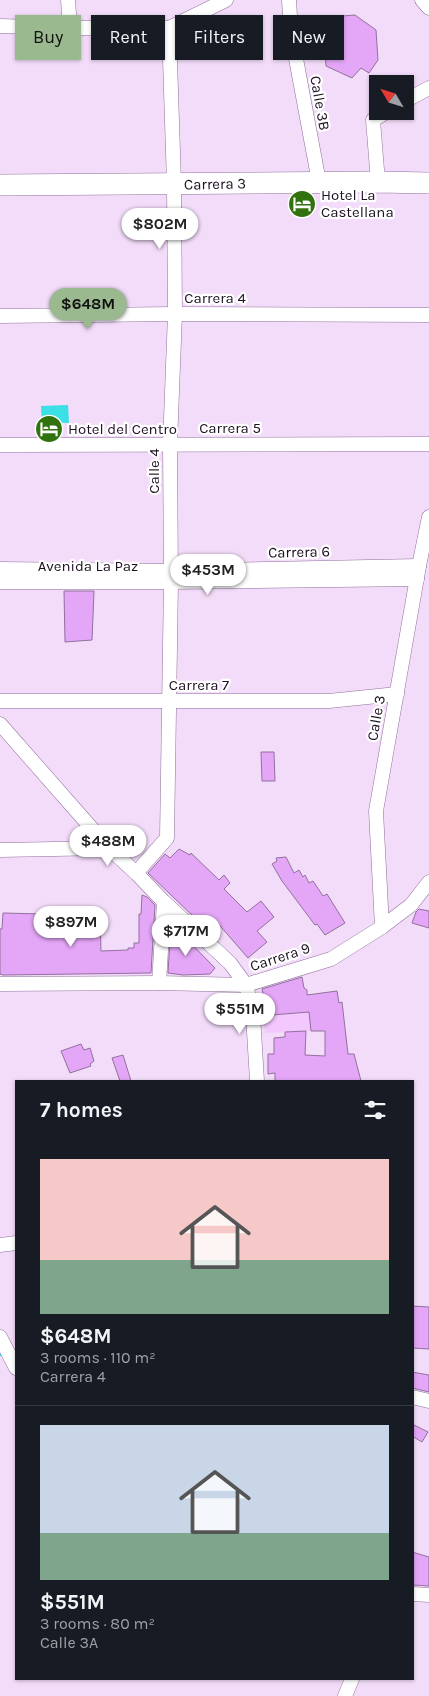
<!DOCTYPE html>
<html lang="en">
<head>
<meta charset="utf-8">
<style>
	:root { --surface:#171b24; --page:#20242c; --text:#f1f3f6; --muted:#9ea1a6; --line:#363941; --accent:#9ab98e }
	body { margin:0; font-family:Karla,sans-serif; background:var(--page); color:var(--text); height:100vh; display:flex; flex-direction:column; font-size:19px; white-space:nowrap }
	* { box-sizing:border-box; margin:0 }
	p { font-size:16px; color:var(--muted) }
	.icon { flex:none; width:28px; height:28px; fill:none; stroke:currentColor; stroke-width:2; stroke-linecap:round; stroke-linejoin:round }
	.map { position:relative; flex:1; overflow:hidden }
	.details { position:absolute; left:15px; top:1080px; width:399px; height:600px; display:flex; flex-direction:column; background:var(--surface); border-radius:0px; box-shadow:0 1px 4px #0004 }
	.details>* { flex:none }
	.top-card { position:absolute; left:15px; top:15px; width:400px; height:45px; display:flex; gap:10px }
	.needle { width:32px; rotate:308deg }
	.tools { position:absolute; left:369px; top:75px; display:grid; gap:10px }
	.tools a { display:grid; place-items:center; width:45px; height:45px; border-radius:0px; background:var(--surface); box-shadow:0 1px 4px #0004; font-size:25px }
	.price { position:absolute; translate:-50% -42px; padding:0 11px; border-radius:18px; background:#fff; color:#222; font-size:16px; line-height:32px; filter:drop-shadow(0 1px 2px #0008) }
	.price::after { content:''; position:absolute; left:50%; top:30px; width:15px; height:11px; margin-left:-8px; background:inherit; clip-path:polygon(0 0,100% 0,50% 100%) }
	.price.on { background:var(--accent); color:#111 }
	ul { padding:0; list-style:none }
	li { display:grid; align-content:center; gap:10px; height:265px; padding:0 25px }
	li+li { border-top:1px solid var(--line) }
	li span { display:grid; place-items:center; height:155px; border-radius:0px; color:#555 }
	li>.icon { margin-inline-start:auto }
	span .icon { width:90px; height:90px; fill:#fffc; stroke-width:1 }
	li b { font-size:21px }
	h2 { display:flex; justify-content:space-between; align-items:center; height:60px; padding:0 25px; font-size:21px }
	.tag { padding:0 18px; border-radius:0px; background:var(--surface); box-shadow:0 1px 4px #0004; font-size:18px; line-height:45px }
	.tag.on { background:var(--accent); color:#111 }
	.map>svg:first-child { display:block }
	.built { fill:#f2c8ff }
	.water { fill:#3ae0e5 }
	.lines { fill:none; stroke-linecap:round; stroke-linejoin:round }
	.stream { stroke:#3ae0e5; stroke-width:4 }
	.building { fill:#e4a6f7; stroke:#92709c }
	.street-casing { stroke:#92709c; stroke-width:15 }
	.primary-casing { stroke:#92709c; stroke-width:22 }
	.street { stroke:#fff; stroke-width:14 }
	.primary { stroke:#fff; stroke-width:21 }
	.labels { text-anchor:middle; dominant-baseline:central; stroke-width:4.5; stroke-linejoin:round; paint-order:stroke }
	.street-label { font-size:15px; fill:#1e1122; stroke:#fff }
	.poi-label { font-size:15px; fill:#1e1122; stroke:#fff; text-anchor:start }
</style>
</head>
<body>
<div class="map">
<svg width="429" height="1696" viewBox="0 0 429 1696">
	<rect width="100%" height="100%" fill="#f2dcf9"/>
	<polygon class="built" points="309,1012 311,1031 265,1033 263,1015"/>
	<polygon class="water" points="68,405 69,423 42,422 41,406"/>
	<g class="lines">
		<polyline class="stream" points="0,1354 1,1354"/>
	</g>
	<g class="building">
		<polygon points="355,15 376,30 378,60 369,73 361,68 352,78 326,66 324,32 342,16"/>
		<polygon points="64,591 94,591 92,640 65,642"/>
		<polygon points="261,752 274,752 275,781 262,781"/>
		<polygon points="179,849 190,855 191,853 219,880 224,875 230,883 224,889 247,912 261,901 274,917 257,931 267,942 248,958 215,920 208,926 197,916 195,918 148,873 165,854 170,858"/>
		<polygon points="286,857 294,873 299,870 303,877 305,875 309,883 313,881 323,896 327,894 345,923 325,935 317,924 315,925 282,881 272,864 277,861 276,858"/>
		<polygon points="142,895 147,897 155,905 151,973 3,975 0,974 0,929 2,929 3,913 42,914 42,935 62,934 62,936 91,931 91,913 100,914 101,951 128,950 128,948 134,948 134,943 139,943 139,914 141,914"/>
		<polygon points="419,909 429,911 429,928 412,923 416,912"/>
		<polygon points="171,923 215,968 210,974 183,975 168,973"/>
		<polygon points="302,977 304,988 307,990 307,995 337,991 339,1003 342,1002 348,1054 354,1054 361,1081 275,1081 275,1073 268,1074 268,1054 274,1054 274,1038 285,1037 285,1032 306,1031 305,1055 325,1056 325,1031 311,1031 309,1012 272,1015 272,1001 265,1002 262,989"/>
		<polygon points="81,1044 84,1050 90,1048 94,1061 90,1064 91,1066 70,1073 61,1051"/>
		<polygon points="123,1055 131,1081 120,1081 112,1058"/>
		<polygon points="412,1306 429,1307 429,1349 412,1348"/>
		<polygon points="412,1372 429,1375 429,1392 412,1388"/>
		<polygon points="412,1424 428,1432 422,1442 412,1436"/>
		<polygon points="412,1552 429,1557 429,1586 412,1585"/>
	</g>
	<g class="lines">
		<g class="street-casing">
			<g id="street">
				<polyline points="68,0 70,28"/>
				<polyline points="289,0 291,32 319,182"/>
				<polyline points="422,0 429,8"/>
				<polyline points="0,26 70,28 169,28 226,0"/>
				<polyline points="405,101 429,88"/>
				<polyline points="378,182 373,120 388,111"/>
				<polyline points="0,316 175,314 429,315"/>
				<polyline points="0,445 429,444"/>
				<polyline points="0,569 170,571 419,566"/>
				<polyline points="0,582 171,582 417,579"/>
				<polyline points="0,701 329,701 397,694"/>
				<polyline points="0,724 109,848 136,873 164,902 230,963 246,985 253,1015 257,1081"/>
				<polyline points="0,850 109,848"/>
				<polyline points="136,873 167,838 171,582 170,444 175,314 174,184 169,28"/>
				<polyline points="382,927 376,811 419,566 429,517"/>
				<polyline points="159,983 164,902"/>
				<polyline points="0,984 159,983 246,985 331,959 382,927 411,905 429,882"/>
				<polyline points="0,1245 16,1243"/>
				<polyline points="0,1337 16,1368"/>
				<polyline points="412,1397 429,1401"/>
				<polyline points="412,1594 429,1595"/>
				<polyline points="345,1696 352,1679"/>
			</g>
		</g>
		<g class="primary-casing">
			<polyline id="primary" points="0,185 378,182 429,183"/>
		</g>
		<use href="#street" class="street"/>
		<use href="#primary" class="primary"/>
	</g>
	<defs>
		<g id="hotel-disc" transform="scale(1.4375)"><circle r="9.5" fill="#30720e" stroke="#fff"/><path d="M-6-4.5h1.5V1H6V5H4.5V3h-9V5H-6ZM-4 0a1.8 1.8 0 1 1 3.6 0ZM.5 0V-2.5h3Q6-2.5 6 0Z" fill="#fff"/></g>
	</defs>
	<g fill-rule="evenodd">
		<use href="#hotel-disc" x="302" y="204"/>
		<use href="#hotel-disc" x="49" y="429"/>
	</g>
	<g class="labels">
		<g class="street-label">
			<text transform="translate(320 103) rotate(80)">Calle 3B</text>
			<text transform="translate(215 184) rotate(-1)">Carrera 3</text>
			<text x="215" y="298">Carrera 4</text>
			<text x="230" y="428">Carrera 5</text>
			<text transform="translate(154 471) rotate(-90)">Calle 4</text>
			<text transform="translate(299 552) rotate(-1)">Carrera 6</text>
			<text x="88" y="566">Avenida La Paz</text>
			<text x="199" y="685">Carrera 7</text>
			<text transform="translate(376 718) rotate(-80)">Calle 3</text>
			<text transform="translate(280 957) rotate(-18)">Carrera 9</text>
		</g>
		<g class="poi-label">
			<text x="321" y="195">Hotel La<tspan x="321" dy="17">Castellana</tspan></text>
			<text x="68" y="429">Hotel del Centro</text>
		</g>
	</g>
</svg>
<div class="tools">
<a><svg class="needle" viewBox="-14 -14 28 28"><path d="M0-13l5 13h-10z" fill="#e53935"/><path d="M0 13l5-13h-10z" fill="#9ea1a6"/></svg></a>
</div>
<b class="price" style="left:160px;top:250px">$802M</b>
<b class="price on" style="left:88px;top:330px">$648M</b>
<b class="price" style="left:208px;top:596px">$453M</b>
<b class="price" style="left:108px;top:867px">$488M</b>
<b class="price" style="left:71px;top:948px">$897M</b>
<b class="price" style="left:186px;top:957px">$717M</b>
<b class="price" style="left:240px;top:1035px">$551M</b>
<div class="top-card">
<a class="tag on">Buy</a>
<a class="tag">Rent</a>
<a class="tag">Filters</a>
<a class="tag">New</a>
</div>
<section class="details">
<h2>7 homes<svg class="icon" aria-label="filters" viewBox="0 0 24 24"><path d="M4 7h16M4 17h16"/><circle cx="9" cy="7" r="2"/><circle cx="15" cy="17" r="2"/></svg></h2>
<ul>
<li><span style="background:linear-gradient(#f6c9c9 65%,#7fa58c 0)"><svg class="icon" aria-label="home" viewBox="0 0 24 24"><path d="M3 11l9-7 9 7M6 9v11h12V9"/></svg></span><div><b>$648M</b><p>3 rooms · 110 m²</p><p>Carrera 4</p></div></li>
<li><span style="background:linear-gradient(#c9d6e8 70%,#7fa58c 0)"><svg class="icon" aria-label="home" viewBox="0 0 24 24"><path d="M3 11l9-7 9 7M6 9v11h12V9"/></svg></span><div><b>$551M</b><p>3 rooms · 80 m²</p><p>Calle 3A</p></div></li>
</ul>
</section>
</div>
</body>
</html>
